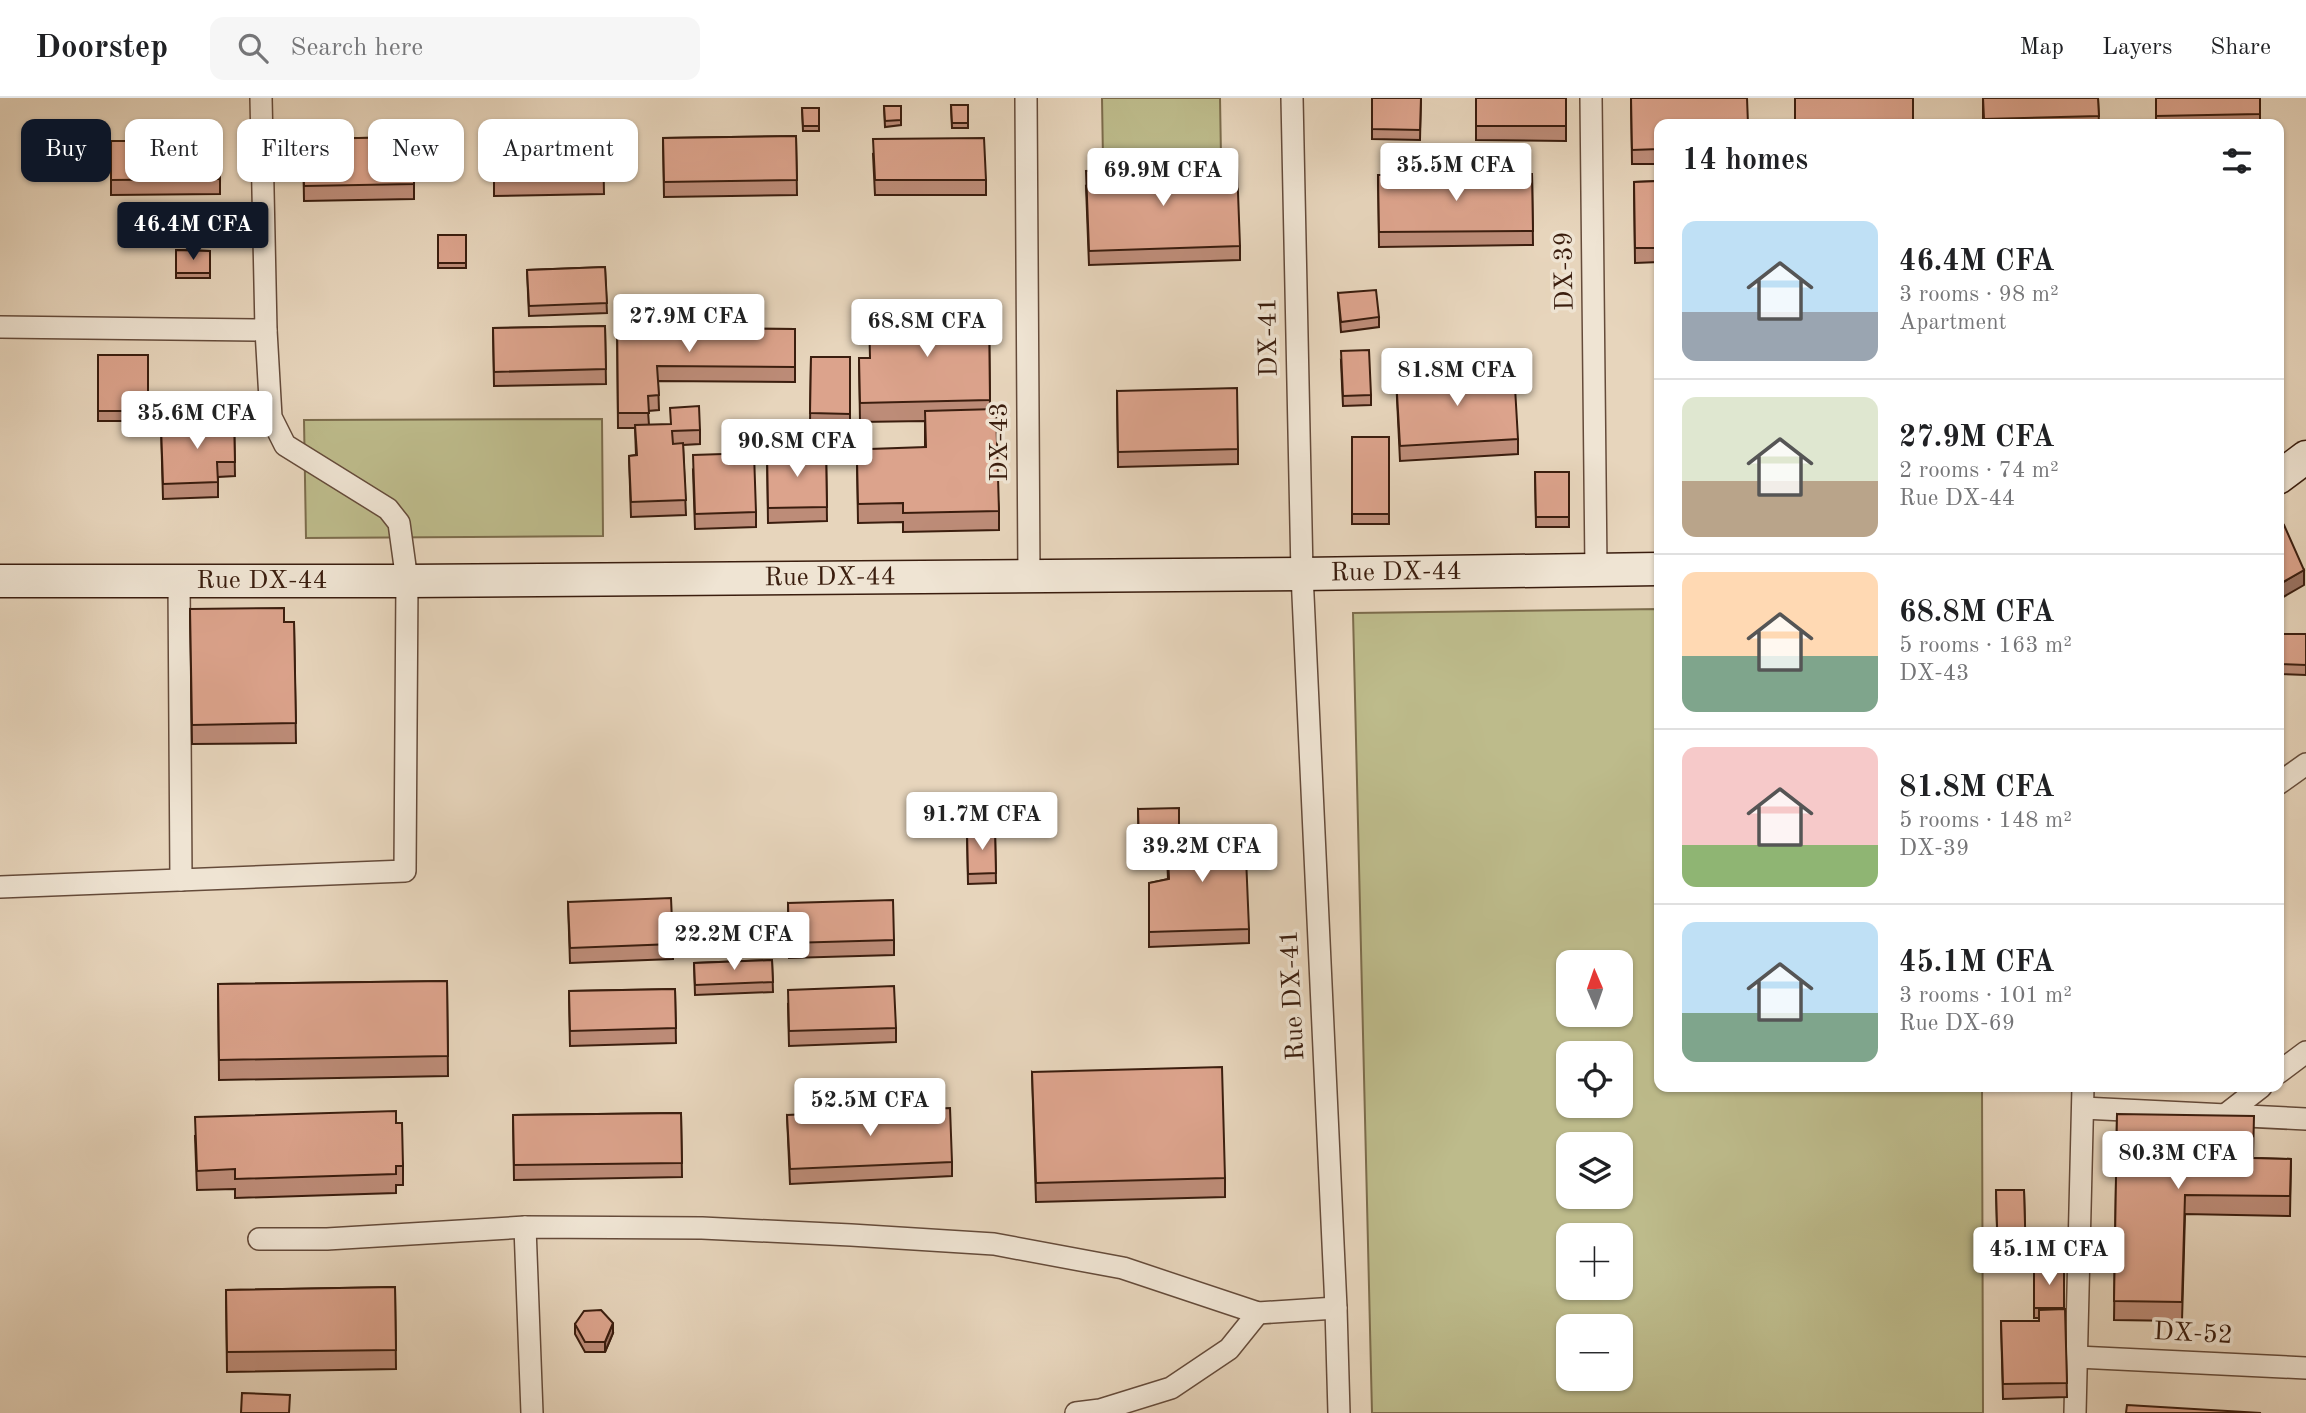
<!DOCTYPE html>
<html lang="en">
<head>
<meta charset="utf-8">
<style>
	:root { --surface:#fff; --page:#f6f6f6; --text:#202124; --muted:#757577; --line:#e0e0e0; --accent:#111827 }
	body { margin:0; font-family:"Old Standard TT",serif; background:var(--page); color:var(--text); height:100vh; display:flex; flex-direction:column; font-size:26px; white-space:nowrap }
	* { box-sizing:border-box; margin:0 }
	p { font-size:23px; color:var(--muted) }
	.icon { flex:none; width:38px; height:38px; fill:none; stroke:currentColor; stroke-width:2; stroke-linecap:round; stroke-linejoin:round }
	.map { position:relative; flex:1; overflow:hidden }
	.sheet { position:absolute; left:1654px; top:21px; width:630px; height:973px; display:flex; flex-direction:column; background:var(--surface); border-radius:14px; box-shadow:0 2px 5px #0004 }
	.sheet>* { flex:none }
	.guide { position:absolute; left:21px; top:21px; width:665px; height:63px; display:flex; gap:14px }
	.needle { width:46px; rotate:358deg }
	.fabs { position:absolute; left:1556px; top:852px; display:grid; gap:14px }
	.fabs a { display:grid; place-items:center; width:77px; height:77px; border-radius:14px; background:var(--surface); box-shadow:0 2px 5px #0004; font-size:35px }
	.price { position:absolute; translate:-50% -60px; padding:0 16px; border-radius:7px; background:#fff; color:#222; font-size:23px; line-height:46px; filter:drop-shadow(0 2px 4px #0008) }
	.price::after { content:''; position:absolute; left:50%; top:42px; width:21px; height:16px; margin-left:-10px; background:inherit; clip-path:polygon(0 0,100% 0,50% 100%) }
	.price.on { background:var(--accent); color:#fff }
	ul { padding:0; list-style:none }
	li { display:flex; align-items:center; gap:21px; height:175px; padding:0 28px }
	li+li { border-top:2px solid var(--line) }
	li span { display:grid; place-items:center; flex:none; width:196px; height:140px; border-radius:14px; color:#555 }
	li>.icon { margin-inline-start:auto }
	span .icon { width:84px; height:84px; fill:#fffc; stroke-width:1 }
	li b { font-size:30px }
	h2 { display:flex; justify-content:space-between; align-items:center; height:84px; padding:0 28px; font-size:30px }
	.chip { padding:0 24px; border-radius:14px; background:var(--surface); box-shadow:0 2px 5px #0004; font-size:24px; line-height:63px }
	.chip.on { background:var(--accent); color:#fff }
	header { display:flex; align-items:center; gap:42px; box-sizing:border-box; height:98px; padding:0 35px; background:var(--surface); border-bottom:2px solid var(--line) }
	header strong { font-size:33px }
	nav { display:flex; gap:38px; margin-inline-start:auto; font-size:24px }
	.search { width:490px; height:63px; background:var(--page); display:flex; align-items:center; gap:18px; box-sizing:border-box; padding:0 24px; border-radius:14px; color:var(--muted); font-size:26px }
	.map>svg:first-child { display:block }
	.green { fill:#bdbb8b; stroke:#7c6c4c; stroke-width:2; fill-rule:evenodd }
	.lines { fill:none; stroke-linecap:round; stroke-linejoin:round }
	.street-casing { stroke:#654b3a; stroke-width:24 }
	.secondary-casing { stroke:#3a1d0e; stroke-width:35 }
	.street { stroke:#efe4d3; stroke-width:21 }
	.secondary { stroke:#efe4d3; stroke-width:32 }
	.wall { fill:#bd8c78; stroke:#3a1d0e; stroke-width:2 }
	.shaded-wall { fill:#9a7262; stroke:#3a1d0e; stroke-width:2 }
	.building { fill:#dca38c; stroke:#3a1d0e; stroke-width:2 }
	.labels { text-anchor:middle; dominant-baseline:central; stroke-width:7; stroke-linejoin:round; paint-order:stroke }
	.street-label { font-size:26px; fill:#3a1d0e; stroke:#efe4d3 }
</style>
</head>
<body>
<header>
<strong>Doorstep</strong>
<div class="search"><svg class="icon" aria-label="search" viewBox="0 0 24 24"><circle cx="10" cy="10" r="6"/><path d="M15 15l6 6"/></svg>Search here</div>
<nav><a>Map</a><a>Layers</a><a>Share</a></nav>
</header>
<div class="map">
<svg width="2306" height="1315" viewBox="0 0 2306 1315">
	<rect width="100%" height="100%" fill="#e7d5bc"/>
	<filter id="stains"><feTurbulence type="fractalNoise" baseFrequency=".00286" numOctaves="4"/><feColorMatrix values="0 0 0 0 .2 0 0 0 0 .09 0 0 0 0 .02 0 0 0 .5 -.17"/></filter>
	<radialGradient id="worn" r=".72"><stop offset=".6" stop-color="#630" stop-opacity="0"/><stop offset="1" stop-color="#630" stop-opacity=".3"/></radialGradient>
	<g class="green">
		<polygon points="1102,0 1220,0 1221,59 1103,62"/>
		<polygon points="602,321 603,438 306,440 304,322"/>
		<path d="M1659,511V989H1982L1983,1315H1372L1353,515ZM1620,864V917H1568V864ZM1568,956H1620V1008H1568ZM1568,1046H1620V1099H1568ZM1568,1138H1620V1190H1568ZM1568,1228H1620V1281H1568Z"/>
	</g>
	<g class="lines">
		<g class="street-casing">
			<g id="street">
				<polyline points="1026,0 1029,478"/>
				<polyline points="1292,0 1302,476 1336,1210 1339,1315"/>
				<polyline points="1591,0 1596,472"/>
				<polyline points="0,229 266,232"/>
				<polyline points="179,483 181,782"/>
				<polyline points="2278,686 2306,666"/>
				<polyline points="0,789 405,773 407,483 399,425 388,411 285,347 271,319 266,232 261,0"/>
				<polyline points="2278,975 2306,954"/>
				<polyline points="2083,1010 2306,1021"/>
				<polyline points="2225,1017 2261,989"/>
				<polyline points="525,1129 532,1315"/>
				<polyline points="259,1141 327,1141 525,1129 702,1130 851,1137 994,1146 1123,1170 1258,1215 1336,1210"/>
				<polyline points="2077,1259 2306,1270"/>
				<polyline points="1076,1315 1100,1312 1171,1290 1229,1251 1258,1215"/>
				<polyline points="2075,1315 2083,989"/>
			</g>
		</g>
		<g class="secondary-casing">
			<g id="secondary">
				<polyline points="2278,380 2306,359"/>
				<path id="s1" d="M0,483H407L1302,476L1659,471"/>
			</g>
		</g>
		<use href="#street" class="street"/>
		<use href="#secondary" class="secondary"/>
	</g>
	<g class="wall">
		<polygon points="1372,0 1421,0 1420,42 1372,41"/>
		<polygon points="1476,0 1566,0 1566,43 1476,42"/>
		<polygon points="1631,0 1659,26 1659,66 1632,66"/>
		<polygon points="1913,0 1913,26 1795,26"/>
		<polygon points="1983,0 2098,0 2099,26 1983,26"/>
		<rect x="2156" y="0" width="104" height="26"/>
		<polygon points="951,7 968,7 968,30 952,30"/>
		<polygon points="884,8 901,8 901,27 885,29"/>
		<polygon points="802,10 819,10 819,33 803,33"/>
		<polygon points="603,38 604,96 494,98 494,40"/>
		<polygon points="796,38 797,97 664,99 663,40"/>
		<polygon points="414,39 414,101 304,103 303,41"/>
		<polygon points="111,43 220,43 220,96 111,97"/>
		<polygon points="873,56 986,82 986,97 875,97"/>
		<polygon points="1532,76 1533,147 1379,149 1378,77"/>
		<polygon points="1659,83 1659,164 1635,165 1634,84"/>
		<polygon points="1086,88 1240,148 1240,162 1089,167"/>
		<rect x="438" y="137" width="28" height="33"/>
		<polygon points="176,152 210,153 210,180 176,180"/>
		<polygon points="605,169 607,215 529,218 527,172"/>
		<polygon points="1338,195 1379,219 1379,229 1341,234"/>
		<polygon points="989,215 990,311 999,413 999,432 903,434 903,424 858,425 857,362 870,361 925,349 925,323 860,324 859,260 870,260"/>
		<polygon points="617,219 658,230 795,231 795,284 658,283 659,312 648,313 649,327 700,332 700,346 683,347 686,417 631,419 629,358 636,357 635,330 618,330"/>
		<polygon points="605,228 606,286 494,288 493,230"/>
		<polygon points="98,257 148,257 148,333 135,333 135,323 98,323"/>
		<polygon points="811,259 850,259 850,325 810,325"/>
		<polygon points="1341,263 1371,297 1371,307 1343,308"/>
		<polygon points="1396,279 1518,341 1518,356 1400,363"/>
		<polygon points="1117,293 1238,351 1238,366 1118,369"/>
		<polygon points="234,319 235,378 218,379 218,399 163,401 161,328 215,326"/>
		<rect x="1352" y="339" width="37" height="87"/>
		<polygon points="826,352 827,423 768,425 767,354"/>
		<polygon points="693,372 756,414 756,429 695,431"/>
		<polygon points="1535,374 1569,374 1569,429 1536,429"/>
		<polygon points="190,511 284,524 294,524 296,645 192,646"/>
		<polygon points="2278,536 2306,536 2306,577 2278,576"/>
		<polygon points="1138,711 1179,734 1249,831 1249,845 1149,849 1149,785 1168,781 1167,757 1139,758"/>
		<polygon points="995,733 996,785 968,786 967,734"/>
		<polygon points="568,804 673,846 673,861 570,865"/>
		<polygon points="788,805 894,842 894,857 789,860"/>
		<polygon points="772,862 773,894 695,897 694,865"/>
		<polygon points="447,883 448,978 219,982 218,886"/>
		<polygon points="675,891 676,945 570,948 569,893"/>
		<polygon points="788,906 896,930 896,944 789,948"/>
		<polygon points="1032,974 1225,1080 1225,1099 1036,1104"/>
		<polygon points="681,1015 682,1079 514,1082 513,1017"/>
		<polygon points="2117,1016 2253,1060 2291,1061 2290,1118 2185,1116 2182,1223 2114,1222"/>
		<polygon points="787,1017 952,1064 952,1078 790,1086"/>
		<polygon points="396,1025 403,1068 403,1087 396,1087 396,1095 235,1100 235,1091 197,1092 195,1038"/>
		<polygon points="1996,1092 2024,1092 2026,1170 1998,1171"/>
		<polygon points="2034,1167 2064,1211 2065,1211 2067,1299 2003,1301 2001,1223 2039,1223 2039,1220 2034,1220"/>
		<polygon points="395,1189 396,1271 227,1274 226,1192"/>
		<polygon points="575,1226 613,1235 605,1254 585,1254 575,1236"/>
	</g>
	<g class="shaded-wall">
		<polygon points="2304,472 2304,487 2278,502 2278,487"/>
		<polygon points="613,1225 613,1235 605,1254 605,1244"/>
	</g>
	<g class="building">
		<polygon points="1372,0 1421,0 1420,32 1372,31"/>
		<rect x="1476" y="0" width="90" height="28"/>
		<polygon points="1631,0 1747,0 1748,26 1659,26 1659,51 1632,52"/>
		<polygon points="1795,0 1913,0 1913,24 1795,26"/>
		<polygon points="1983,0 2098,0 2099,18 1984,21"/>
		<polygon points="2156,0 2260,0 2260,16 2156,18"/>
		<polygon points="951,7 968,7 968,25 952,25"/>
		<polygon points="884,8 901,8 901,22 885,23"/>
		<polygon points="802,10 819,10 819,28 803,28"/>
		<polygon points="603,38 604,82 494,83 494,40"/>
		<polygon points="796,38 797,82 664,84 663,40"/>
		<polygon points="414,39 414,86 304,88 303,41"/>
		<polygon points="984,40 986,82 875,82 873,41"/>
		<polygon points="111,43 220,43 220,81 111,82"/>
		<polygon points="1237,68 1240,148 1089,153 1086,73"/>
		<polygon points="1532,76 1533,133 1379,134 1378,77"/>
		<polygon points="1659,83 1659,150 1635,150 1634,84"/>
		<rect x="438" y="137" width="28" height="28"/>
		<polygon points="176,152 210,153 210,175 176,175"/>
		<polygon points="605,169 607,205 529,208 527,172"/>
		<polygon points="1376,192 1379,219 1341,224 1338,195"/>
		<polygon points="989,215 990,302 860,305 859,260 870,260 869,217"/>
		<polygon points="658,218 657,230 795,231 795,269 657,268 659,297 648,298 649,315 618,315 617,219"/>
		<polygon points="605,228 606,271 494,274 493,230"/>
		<polygon points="1369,252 1371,297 1343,298 1341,253"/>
		<polygon points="98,257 148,257 148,323 135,323 135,313 98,313"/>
		<polygon points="811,259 850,259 850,316 810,315"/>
		<polygon points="1514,272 1518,341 1400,348 1396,279"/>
		<polygon points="1237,290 1238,351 1118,354 1117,293"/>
		<polygon points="699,308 700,332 672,333 673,346 683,345 686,402 631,404 629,358 637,357 635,327 671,326 670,310"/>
		<polygon points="996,311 999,413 903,415 903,405 858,406 857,362 871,361 870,351 926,349 925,313"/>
		<polygon points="215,319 234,319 235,364 217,364 218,384 163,386 161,328 215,326"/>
		<rect x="1352" y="339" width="37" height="77"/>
		<polygon points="826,352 827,409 768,410 767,354"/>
		<polygon points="754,355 756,414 695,416 693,357"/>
		<polygon points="1535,374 1569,374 1569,419 1536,419"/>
		<polygon points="2284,427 2304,472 2278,487 2278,432"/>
		<polygon points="284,510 284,524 294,524 296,625 192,627 190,511"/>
		<polygon points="2278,536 2306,536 2306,567 2278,566"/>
		<polygon points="1179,710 1179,734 1167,734 1167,747 1139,748 1138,711"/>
		<polygon points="995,733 996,775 968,776 967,734"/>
		<polygon points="1167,734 1245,735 1249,831 1149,834 1149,785 1169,781"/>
		<polygon points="671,800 673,846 570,850 568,804"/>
		<polygon points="893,802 894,842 789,845 788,805"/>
		<polygon points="772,862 773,884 695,887 694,865"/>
		<polygon points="447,883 448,958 219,962 218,886"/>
		<polygon points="894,888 896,930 789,933 788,892"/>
		<polygon points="675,891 676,930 570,933 569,893"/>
		<polygon points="1222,969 1225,1080 1036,1085 1032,974"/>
		<polygon points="950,1010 952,1064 790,1071 787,1017"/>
		<polygon points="396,1013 396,1025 402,1025 403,1068 396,1068 396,1076 235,1081 235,1071 197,1073 195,1019"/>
		<polygon points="681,1015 682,1065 514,1067 513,1017"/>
		<polygon points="2117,1016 2254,1018 2253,1060 2291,1061 2290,1098 2185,1097 2182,1204 2114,1203"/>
		<polygon points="1996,1092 2024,1092 2026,1160 1998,1161"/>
		<rect x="2034" y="1167" width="30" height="43"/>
		<polygon points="395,1189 396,1252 227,1254 226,1192"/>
		<polygon points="2065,1211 2067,1285 2003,1286 2001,1223 2039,1223 2039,1212"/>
		<polygon points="601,1212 613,1225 605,1244 585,1244 575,1226 584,1213"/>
		<polygon points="242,1295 290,1297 289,1315 241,1315"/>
		<polygon points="2127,1307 2261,1315 2126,1315"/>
	</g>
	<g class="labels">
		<g class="street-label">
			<text transform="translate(1565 173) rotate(-91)">DX-39</text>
			<text transform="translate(1269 239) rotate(-91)">DX-41</text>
			<text transform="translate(1000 344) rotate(-90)">DX-43</text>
			<text stroke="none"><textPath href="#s1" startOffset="1396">Rue DX-44</textPath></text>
			<text stroke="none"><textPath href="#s1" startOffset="830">Rue DX-44</textPath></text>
			<text stroke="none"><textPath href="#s1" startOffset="262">Rue DX-44</textPath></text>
			<text transform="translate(1293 897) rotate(-93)">Rue DX-41</text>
			<text transform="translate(2193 1236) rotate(3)">DX-52</text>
		</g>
	</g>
	<rect width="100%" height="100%" filter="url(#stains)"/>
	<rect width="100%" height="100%" fill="url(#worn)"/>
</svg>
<div class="fabs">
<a><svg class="needle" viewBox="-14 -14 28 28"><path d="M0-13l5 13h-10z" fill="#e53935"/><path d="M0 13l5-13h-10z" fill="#757577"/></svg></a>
<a><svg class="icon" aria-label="locate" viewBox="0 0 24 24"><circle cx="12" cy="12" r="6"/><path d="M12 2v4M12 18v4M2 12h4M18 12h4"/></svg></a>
<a><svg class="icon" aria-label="layers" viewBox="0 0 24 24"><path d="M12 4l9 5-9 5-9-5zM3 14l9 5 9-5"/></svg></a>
<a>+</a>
<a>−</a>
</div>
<b class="price" style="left:1456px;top:105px">35.5M CFA</b>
<b class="price" style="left:1163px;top:110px">69.9M CFA</b>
<b class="price on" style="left:193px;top:164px">46.4M CFA</b>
<b class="price" style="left:689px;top:256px">27.9M CFA</b>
<b class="price" style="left:927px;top:261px">68.8M CFA</b>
<b class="price" style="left:1457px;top:310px">81.8M CFA</b>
<b class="price" style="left:197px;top:353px">35.6M CFA</b>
<b class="price" style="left:797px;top:381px">90.8M CFA</b>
<b class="price" style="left:982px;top:754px">91.7M CFA</b>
<b class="price" style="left:1202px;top:786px">39.2M CFA</b>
<b class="price" style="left:734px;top:874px">22.2M CFA</b>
<b class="price" style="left:870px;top:1040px">52.5M CFA</b>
<b class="price" style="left:2178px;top:1093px">80.3M CFA</b>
<b class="price" style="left:2049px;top:1189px">45.1M CFA</b>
<div class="guide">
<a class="chip on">Buy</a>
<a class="chip">Rent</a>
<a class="chip">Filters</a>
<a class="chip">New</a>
<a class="chip">Apartment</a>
</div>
<section class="sheet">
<h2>14 homes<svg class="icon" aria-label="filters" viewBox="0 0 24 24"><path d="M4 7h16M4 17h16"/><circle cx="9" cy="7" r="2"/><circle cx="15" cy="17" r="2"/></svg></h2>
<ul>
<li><span style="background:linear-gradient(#bfe0f5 65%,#9aa5b1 0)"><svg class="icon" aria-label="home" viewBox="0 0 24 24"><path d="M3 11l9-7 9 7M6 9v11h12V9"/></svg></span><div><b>46.4M CFA</b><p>3 rooms · 98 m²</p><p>Apartment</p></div></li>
<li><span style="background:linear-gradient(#dfe7d0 60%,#b9a48a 0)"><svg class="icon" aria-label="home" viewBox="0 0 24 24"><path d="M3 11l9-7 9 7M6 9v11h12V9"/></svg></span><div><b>27.9M CFA</b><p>2 rooms · 74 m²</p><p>Rue DX-44</p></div></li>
<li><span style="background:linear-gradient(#ffd9b3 60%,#7fa58c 0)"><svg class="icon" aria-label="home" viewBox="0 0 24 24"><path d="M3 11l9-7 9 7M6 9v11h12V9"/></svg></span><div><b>68.8M CFA</b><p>5 rooms · 163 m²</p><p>DX-43</p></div></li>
<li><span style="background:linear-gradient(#f6c9c9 70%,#8fb573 0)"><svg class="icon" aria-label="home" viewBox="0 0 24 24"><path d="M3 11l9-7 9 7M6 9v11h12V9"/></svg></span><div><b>81.8M CFA</b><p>5 rooms · 148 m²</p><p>DX-39</p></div></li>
<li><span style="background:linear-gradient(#bfe0f5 65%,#7fa58c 0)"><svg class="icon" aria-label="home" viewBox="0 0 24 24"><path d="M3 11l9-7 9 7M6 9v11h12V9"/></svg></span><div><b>45.1M CFA</b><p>3 rooms · 101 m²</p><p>Rue DX-69</p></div></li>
</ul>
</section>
</div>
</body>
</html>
